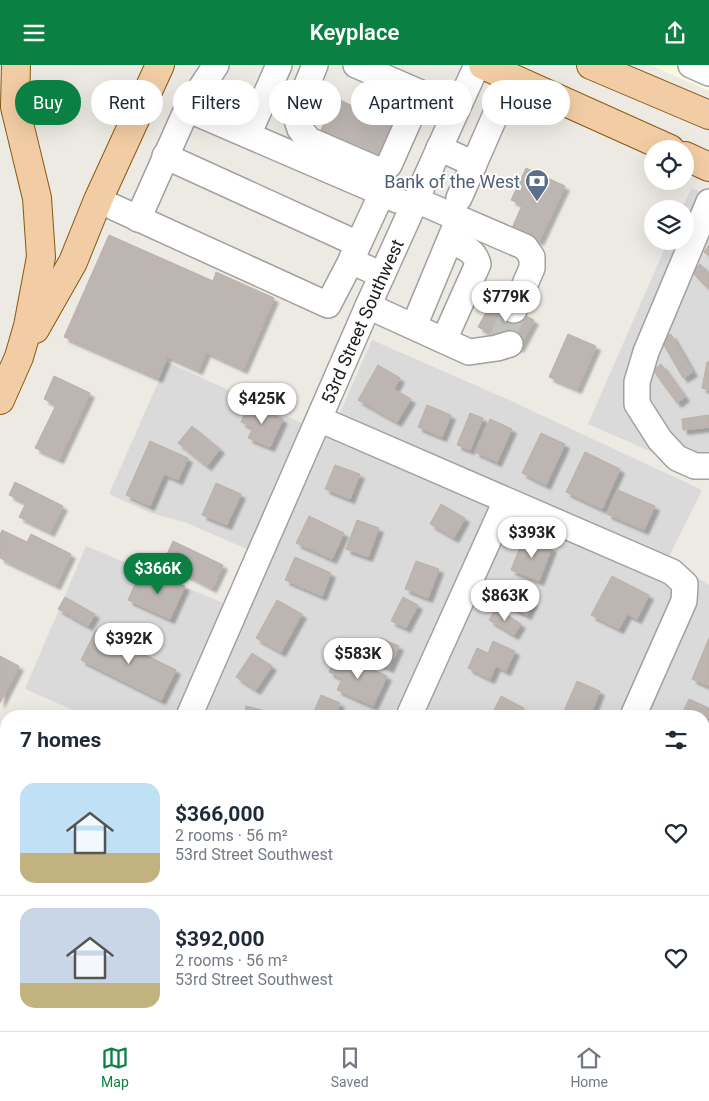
<!DOCTYPE html>
<html lang="en">
<head>
<meta charset="utf-8">
<style>
	:root { --surface:#fff; --page:#f2f2f3; --text:#1f2937; --muted:#747a83; --line:#e0e1e3; --accent:#0b8043 }
	body { margin:0; font-family:Roboto,sans-serif; background:var(--page); color:var(--text); height:100vh; display:flex; flex-direction:column; font-size:19px; white-space:nowrap }
	* { box-sizing:border-box; margin:0 }
	p { font-size:16px; color:var(--muted) }
	.icon { flex:none; width:28px; height:28px; fill:none; stroke:currentColor; stroke-width:2; stroke-linecap:round; stroke-linejoin:round }
	.map { position:relative; flex:1; overflow:hidden }
	.panel { position:absolute; left:0px; top:645px; width:710px; height:321px; display:flex; flex-direction:column; background:var(--surface); border-radius:20px 20px 0 0; box-shadow:0 5px 20px #0002 }
	.panel>* { flex:none }
	.hud { position:absolute; left:15px; top:15px; width:680px; height:45px; display:flex; gap:10px }
	.controls { position:absolute; left:644px; top:75px; display:grid; gap:10px }
	.controls a { display:grid; place-items:center; width:50px; height:50px; border-radius:50%; background:var(--surface); box-shadow:0 5px 20px #0002; font-size:25px }
	.price { position:absolute; translate:-50% -42px; padding:0 11px; border-radius:18px; background:#fff; color:#222; font-size:16px; line-height:32px; filter:drop-shadow(0 1px 2px #0008) }
	.price::after { content:''; position:absolute; left:50%; top:30px; width:15px; height:11px; margin-left:-8px; background:inherit; clip-path:polygon(0 0,100% 0,50% 100%) }
	.price.on { background:var(--accent); color:#fff }
	ul { padding:0; list-style:none }
	li { display:flex; align-items:center; gap:15px; height:125px; padding:0 20px }
	li+li { border-top:1px solid var(--line) }
	li span { display:grid; place-items:center; flex:none; width:140px; height:100px; border-radius:15px; color:#555 }
	li>.icon { margin-inline-start:auto }
	span .icon { width:60px; height:60px; fill:#fffc; stroke-width:1 }
	li b { font-size:21px }
	h2 { display:flex; justify-content:space-between; align-items:center; height:60px; padding:0 20px; font-size:21px }
	.pill { padding:0 18px; border-radius:22px; background:var(--surface); box-shadow:0 5px 20px #0002; font-size:18px; line-height:45px }
	.pill.on { background:var(--accent); color:#fff }
	header { display:flex; justify-content:space-between; align-items:center; height:65px; padding:0 20px; background:var(--accent); color:#fff; font-size:22px; font-weight:600 }
	.tabs { display:flex; justify-content:space-around; align-items:center; height:70px; border-top:1px solid var(--line); background:var(--surface); font-size:14px; color:var(--muted) }
	.tabs a { display:grid; justify-items:center; gap:2px }
	.tabs .on { color:var(--accent) }
	.map>svg:first-child { display:block }
	.residential { fill:#dbdada }
	.education { fill:#fbfadf }
	.building { fill:#bdb5b1; stroke:#bdb0a8; filter:url(#shadow) }
	.lines { fill:none; stroke-linecap:round; stroke-linejoin:round }
	.minor-tunnel { stroke:#c3c1bc; stroke-width:25; stroke-dasharray:25 12; stroke-linecap:butt }
	.minor-casing { stroke:#a1a1a1; stroke-width:28 }
	.major-casing { stroke:#87590f; stroke-width:30 }
	.minor { stroke:#fff; stroke-width:25 }
	.major { stroke:#f2cca4; stroke-width:28 }
	.labels { text-anchor:middle; dominant-baseline:central; stroke-width:4; stroke-linejoin:round; paint-order:stroke }
	.service-label { font-size:18px; fill:#4e5e75; stroke:#fff; text-anchor:end }
	.street-label { font-size:18px; fill:#1d1d1d; stroke:#fff }
</style>
</head>
<body>
<header><svg class="icon" aria-label="menu" viewBox="0 0 24 24"><path d="M4 6h16M4 12h16M4 18h16"/></svg>Keyplace<svg class="icon" aria-label="share" viewBox="0 0 24 24"><path d="M12 15V3M7 8l5-5 5 5M5 13v7h14v-7"/></svg></header>
<div class="map">
<svg width="709" height="966" viewBox="0 0 709 966">
	<defs>
		<filter id="shadow"><feDropShadow dx="4.5" dy="4.5" stdDeviation="1" flood-color="#0004"/></filter>
	</defs>
	<rect width="100%" height="100%" fill="#edeae4"/>
	<g class="residential">
		<polygon points="691,123 709,130 709,412 588,359 668,176 685,176 685,144 682,144"/>
		<polygon points="372,275 509,335 702,425 667,495 709,520 709,857 704,869 704,651 87,651 25,624 86,481 226,539 249,485 187,458 151,448 109,429 167,297 330,371"/>
		<polygon points="0,920 6,923 6,960 686,960 683,966 0,966"/>
	</g>
	<polygon class="education" points="650,0 709,0 709,26"/>
	<g class="building">
		<polygon points="336,33 363,46 368,35 400,51 378,98 319,69"/>
		<polygon points="526,103 565,121 539,176 512,163 522,140 511,135"/>
		<polygon points="109,170 213,216 216,207 274,233 243,304 206,287 198,305 167,291 158,313 64,272"/>
		<polygon points="709,180 709,191 704,187"/>
		<polygon points="700,199 709,208 709,224 692,207"/>
		<polygon points="493,234 534,255 519,283 478,262"/>
		<polygon points="568,269 596,281 577,324 549,312"/>
		<polygon points="671,269 693,307 683,313 661,275"/>
		<polygon points="707,297 709,297 709,325 702,323"/>
		<polygon points="661,299 685,332 677,338 653,305"/>
		<polygon points="378,300 400,313 394,324 411,334 397,357 358,335"/>
		<polygon points="54,311 90,328 59,394 35,383 56,340 44,334"/>
		<polygon points="249,338 283,354 270,382 248,373 253,363 241,357"/>
		<polygon points="427,340 451,350 442,372 418,362"/>
		<polygon points="470,348 483,353 470,385 457,380"/>
		<polygon points="709,350 709,362 683,365 682,354"/>
		<polygon points="490,354 512,364 497,397 475,387"/>
		<polygon points="192,361 220,384 207,401 178,378"/>
		<polygon points="541,368 565,379 546,420 522,408"/>
		<polygon points="150,376 188,393 178,415 164,409 150,441 126,430"/>
		<polygon points="585,387 620,404 602,444 566,427"/>
		<polygon points="335,400 360,409 350,434 325,424"/>
		<polygon points="15,417 63,441 50,467 19,452 26,438 9,430"/>
		<polygon points="216,418 241,429 227,460 202,450"/>
		<polygon points="618,425 655,441 644,465 607,449"/>
		<polygon points="441,439 465,453 454,473 430,459"/>
		<polygon points="309,451 344,468 332,494 296,478"/>
		<polygon points="357,455 379,463 368,492 346,484"/>
		<polygon points="2,465 27,477 31,469 71,489 56,520 0,493 0,470"/>
		<polygon points="524,472 552,483 539,516 511,505"/>
		<polygon points="173,476 223,500 212,523 163,498"/>
		<polygon points="295,492 331,508 322,531 285,515"/>
		<polygon points="416,496 439,504 428,533 405,524"/>
		<polygon points="155,507 185,521 170,554 128,535 138,513 150,519"/>
		<polygon points="612,511 649,530 637,554 627,549 619,564 591,550"/>
		<polygon points="503,522 533,537 527,550 497,536"/>
		<polygon points="65,532 95,549 88,561 58,544"/>
		<polygon points="403,532 418,540 406,563 391,556"/>
		<polygon points="277,535 302,549 281,587 256,573"/>
		<polygon points="496,543 521,559 514,570 489,555"/>
		<polygon points="96,565 176,605 161,635 81,595"/>
		<polygon points="380,573 399,581 389,603 370,595"/>
		<polygon points="709,573 709,621 692,614"/>
		<polygon points="493,576 515,586 506,606 496,601 490,614 468,603 477,583 488,588"/>
		<polygon points="252,588 272,601 256,625 236,612"/>
		<polygon points="338,588 387,611 373,641 337,625 342,614 329,607"/>
		<polygon points="0,591 19,601 0,638"/>
		<polygon points="577,616 600,626 590,651 577,651 564,646"/>
		<polygon points="321,630 340,638 335,651 312,651"/>
		<polygon points="501,631 524,643 519,651 501,651 493,647"/>
		<polygon points="689,634 709,643 709,651 704,662 704,651 681,651"/>
		<polygon points="246,641 274,648 273,651 244,651"/>
		<polygon points="704,789 709,792 709,819 704,829"/>
		<polygon points="0,837 6,840 6,899 0,896"/>
		<polygon points="0,921 6,924 0,938"/>
		<polygon points="86,960 122,960 119,966 93,966 85,962"/>
		<polygon points="196,960 218,960 216,966 209,966"/>
		<polygon points="292,960 323,960 330,964 328,966 289,966"/>
		<polygon points="387,960 443,960 451,964 450,966 395,966 386,962"/>
		<polygon points="612,960 638,960 635,966 623,966"/>
	</g>
	<g class="lines">
		<polyline class="minor-tunnel" points="502,274 514,245"/>
		<g class="minor-casing">
			<g id="minor">
				<polyline points="315,0 295,49 300,64 309,75 376,104 384,104 389,100 421,28 356,0"/>
				<polyline points="691,0 709,8"/>
				<polyline points="187,44 216,0"/>
				<polyline points="248,70 279,0"/>
				<polyline points="439,83 474,99 495,51"/>
				<polyline points="165,91 358,179"/>
				<polyline points="459,133 474,99"/>
				<polyline points="98,135 328,240 351,196 382,210"/>
				<polyline points="416,135 525,182 532,192 532,203 514,245"/>
				<polyline points="709,137 646,287 637,317 637,339 660,375 677,393 695,401 709,401"/>
				<polyline points="138,154 187,44 382,128"/>
				<polyline points="352,193 382,128 397,135"/>
				<polyline points="368,241 469,287 497,283 510,279"/>
				<polyline points="414,261 456,160"/>
				<path d="M444,275L478,199C474,184 463,182 450,176"/>
				<polyline points="319,354 672,507 685,519 684,536 633,651"/>
				<path id="s1" d="M189,651L368,241L477,0"/>
				<polyline points="409,651 506,436"/>
				<polyline points="0,721 6,724"/>
				<polyline points="32,966 35,960"/>
				<polyline points="255,966 258,960"/>
				<polyline points="492,966 495,960"/>
			</g>
		</g>
		<g class="major-casing">
			<g id="major">
				<polyline points="483,0 670,84"/>
				<polyline points="591,0 709,50"/>
				<polyline points="685,91 709,102"/>
				<polyline points="35,264 73,197 98,135 160,0"/>
				<polyline points="0,335 19,292 28,261 41,192 37,133 15,42 16,0"/>
			</g>
		</g>
		<use href="#minor" class="minor"/>
		<use href="#major" class="major"/>
	</g>
	<defs>
		<g id="bank-pin" transform="scale(1.25)"><path d="M0 17L-7.5 6A9.5 9.5 0 1 1 7.5 6Z" fill="#5c6f8a" stroke="#fff"/><path d="M-6-4H6V4H-6ZM0-2.3a2.3 2.3 0 1 0 0 4.6a2.3 2.3 0 1 0 0-4.6Z" fill="#fff"/></g>
	</defs>
	<g fill-rule="evenodd">
		<use href="#bank-pin" x="537" y="116"/>
	</g>
	<g class="labels">
		<g class="service-label">
			<text x="520" y="116">Bank of the West</text>
		</g>
		<g class="street-label">
			<text stroke="none"><textPath href="#s1" startOffset="431">53rd Street Southwest</textPath></text>
		</g>
	</g>
</svg>
<div class="controls">
<a><svg class="icon" aria-label="locate" viewBox="0 0 24 24"><circle cx="12" cy="12" r="6"/><path d="M12 2v4M12 18v4M2 12h4M18 12h4"/></svg></a>
<a><svg class="icon" aria-label="layers" viewBox="0 0 24 24"><path d="M12 4l9 5-9 5-9-5zM3 14l9 5 9-5"/></svg></a>
</div>
<b class="price" style="left:506px;top:258px">$779K</b>
<b class="price" style="left:262px;top:360px">$425K</b>
<b class="price" style="left:532px;top:494px">$393K</b>
<b class="price on" style="left:158px;top:530px">$366K</b>
<b class="price" style="left:505px;top:557px">$863K</b>
<b class="price" style="left:129px;top:600px">$392K</b>
<b class="price" style="left:358px;top:615px">$583K</b>
<div class="hud">
<a class="pill on">Buy</a>
<a class="pill">Rent</a>
<a class="pill">Filters</a>
<a class="pill">New</a>
<a class="pill">Apartment</a>
<a class="pill">House</a>
</div>
<section class="panel">
<h2>7 homes<svg class="icon" aria-label="filters" viewBox="0 0 24 24"><path d="M4 7h16M4 17h16"/><circle cx="9" cy="7" r="2"/><circle cx="15" cy="17" r="2"/></svg></h2>
<ul>
<li><span style="background:linear-gradient(#bfe0f5 70%,#c2b280 0)"><svg class="icon" aria-label="home" viewBox="0 0 24 24"><path d="M3 11l9-7 9 7M6 9v11h12V9"/></svg></span><div><b>$366,000</b><p>2 rooms · 56 m²</p><p>53rd Street Southwest</p></div><svg class="icon" aria-label="heart" viewBox="0 0 24 24"><path d="M12 20l-8-8c-3-5 5-10 8-4 3-6 11-1 8 4z"/></svg></li>
<li><span style="background:linear-gradient(#c9d6e8 75%,#c2b280 0)"><svg class="icon" aria-label="home" viewBox="0 0 24 24"><path d="M3 11l9-7 9 7M6 9v11h12V9"/></svg></span><div><b>$392,000</b><p>2 rooms · 56 m²</p><p>53rd Street Southwest</p></div><svg class="icon" aria-label="heart" viewBox="0 0 24 24"><path d="M12 20l-8-8c-3-5 5-10 8-4 3-6 11-1 8 4z"/></svg></li>
</ul>
</section>
</div>
<nav class="tabs">
<a class="on"><svg class="icon" aria-label="map" viewBox="0 0 24 24"><path d="M3 6l6-2 6 2 6-2v14l-6 2-6-2-6 2zM9 4v14M15 6v14"/></svg>Map</a>
<a><svg class="icon" aria-label="saved" viewBox="0 0 24 24"><path d="M7 4h10v16l-5-4-5 4z"/></svg>Saved</a>
<a><svg class="icon" aria-label="home" viewBox="0 0 24 24"><path d="M3 11l9-7 9 7M6 9v11h12V9"/></svg>Home</a>
</nav>
</body>
</html>
